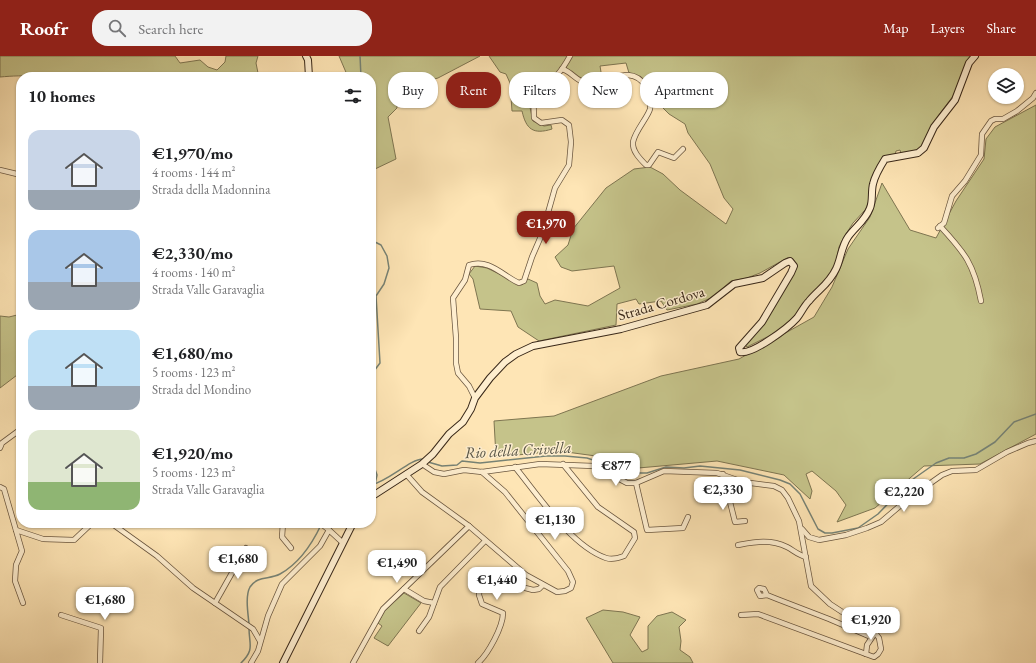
<!DOCTYPE html>
<html lang="en">
<head>
<meta charset="utf-8">
<style>
	:root { --surface:#fff; --page:#f2f2f2; --text:#202124; --muted:#757577; --accent:#8f2418 }
	body { margin:0; font-family:"EB Garamond",serif; background:var(--page); color:var(--text); height:100vh; display:flex; flex-direction:column; font-size:15px; white-space:nowrap }
	* { box-sizing:border-box; margin:0 }
	p { font-size:13px; color:var(--muted) }
	.icon { flex:none; width:22px; height:22px; fill:none; stroke:currentColor; stroke-width:2; stroke-linecap:round; stroke-linejoin:round }
	.map { position:relative; flex:1; overflow:hidden }
	.drawer { position:absolute; left:16px; top:16px; width:360px; height:456px; display:flex; flex-direction:column; background:var(--surface); border-radius:16px; box-shadow:0 1px 3px #0004 }
	.drawer>* { flex:none }
	.guide { position:absolute; left:388px; top:16px; width:380px; height:36px; display:flex; gap:8px }
	.controls { position:absolute; left:988px; top:12px; display:grid; gap:8px }
	.controls a { display:grid; place-items:center; width:36px; height:36px; border-radius:50%; background:var(--surface); box-shadow:0 1px 3px #0004; font-size:20px }
	.price { position:absolute; translate:-50% -34px; padding:0 9px; border-radius:8px; background:#fff; color:#222; font-size:13px; line-height:26px; filter:drop-shadow(0 1px 2px #0008) }
	.price::after { content:''; position:absolute; left:50%; top:24px; width:12px; height:9px; margin-left:-6px; background:inherit; clip-path:polygon(0 0,100% 0,50% 100%) }
	.price.active { background:var(--accent); color:#fff }
	ul { padding:0; list-style:none }
	li { display:flex; align-items:center; gap:12px; height:100px; padding:0 12px }
	li span { display:grid; place-items:center; flex:none; width:112px; height:80px; border-radius:12px; color:#555 }
	li>.icon { margin-inline-start:auto }
	span .icon { width:48px; height:48px; fill:#fffc; stroke-width:1 }
	li b { font-size:17px }
	h2 { display:flex; justify-content:space-between; align-items:center; height:48px; padding:0 12px; font-size:17px }
	.chip { padding:0 14px; border-radius:16px; background:var(--surface); box-shadow:0 1px 3px #0004; font-size:14px; line-height:36px }
	.chip.active { background:var(--accent); color:#fff }
	header { display:flex; align-items:center; gap:24px; box-sizing:border-box; height:56px; padding:0 20px; background:var(--accent); color:#fff }
	header strong { font-size:19px }
	nav { display:flex; gap:22px; margin-inline-start:auto; font-size:14px }
	.search { width:280px; height:36px; background:var(--page); display:flex; align-items:center; gap:10px; box-sizing:border-box; padding:0 14px; border-radius:16px; color:var(--muted); font-size:15px }
	.map>svg:first-child { display:block }
	.green { fill:#c5c38a; stroke:#7e7551 }
	.lines { fill:none; stroke-linecap:round; stroke-linejoin:round }
	.stream { stroke:#768275; stroke-width:1.5 }
	.street-casing { stroke:#6a563f; stroke-width:6 }
	.secondary-casing { stroke:#382718; stroke-width:8 }
	.street { stroke:#feeecf; stroke-width:4.5 }
	.secondary { stroke:#feeecf; stroke-width:6 }
	.labels { text-anchor:middle; dominant-baseline:central; stroke-width:3; stroke-linejoin:round; paint-order:stroke }
	.street-label { font-size:15px; fill:#382718; stroke:#feeecf }
	.water-label { font-size:16px; font-style:italic; fill:#575446; stroke:#feeecf }
</style>
</head>
<body>
<header>
<strong>Roofr</strong>
<div class="search"><svg class="icon" aria-label="search" viewBox="0 0 24 24"><circle cx="10" cy="10" r="6"/><path d="M15 15l6 6"/></svg>Search here</div>
<nav><a>Map</a><a>Layers</a><a>Share</a></nav>
</header>
<div class="map">
<svg width="1036" height="607" viewBox="0 0 1036 607">
	<rect width="100%" height="100%" fill="#fee5b5"/>
	<filter id="stains"><feTurbulence type="fractalNoise" baseFrequency=".005" numOctaves="4"/><feColorMatrix values="0 0 0 0 .2 0 0 0 0 .09 0 0 0 0 .02 0 0 0 .5 -.17"/></filter>
	<radialGradient id="worn" r=".72"><stop offset=".6" stop-color="#630" stop-opacity="0"/><stop offset="1" stop-color="#630" stop-opacity=".3"/></radialGradient>
	<g class="green">
		<path d="M0,0H175L180,7L200,4L208,11L217,14L225,6L226,0H258L256,7L258,17H268L277,21H36C25,19 12,20 0,21Z"/>
		<polygon points="339,0 480,0 438,22 397,33 397,52 388,61 396,103 375,113 371,108 371,21 348,21"/>
		<path d="M489,0H568C563,9 557,20 547,24C541,28 537,27 530,32L529,47L533,65L544,70L551,69L552,73C533,79 526,73 522,55H512L510,27L506,18L500,16Z"/>
		<path d="M572,0H972L959,32L938,60L923,89L917,96L901,98L900,94L896,95L895,99L884,102L866,153L853,167L844,181L839,191L835,211L823,229L808,241L794,261L786,268L775,277L747,291L744,288L796,208L792,202H787L760,217L747,222L731,225L713,241L697,248L667,254L661,245L639,248L636,243L617,248L616,269L539,285L518,271L511,255L480,253L473,223L469,218L475,210L487,212L522,229L528,223L537,227L540,240L545,248L555,244L588,250L620,232L614,210L572,215L561,211L555,201L568,189L573,173L606,132L634,113L650,111L663,118L680,134L726,168L733,153L724,142L710,108L688,77L685,68L669,58L657,46L653,49C650,28 649,24 629,17L626,7L600,10L602,22C585,26 578,23 566,11Z"/>
		<polygon points="1036,49 1036,378 980,408 924,410 875,452 837,466 846,449 836,435 812,415 806,418 812,435 810,443 784,419 717,405 627,413 596,400 559,395 496,401 494,365 554,360 661,320 739,303 814,261 832,231 848,193 870,161 882,127 910,174 936,182 956,145 984,103 986,83 995,71"/>
		<polygon points="21,258 21,316 0,332 0,260 9,261"/>
		<polygon points="404,537 421,547 388,590 374,582 382,570 378,567 385,554"/>
		<polygon points="603,554 623,556 640,561 630,579 642,596 648,593 648,570 657,560 672,556 686,564 679,571 681,585 680,594 690,601 693,607 613,607 586,562"/>
	</g>
	<g class="lines">
		<g class="stream">
			<polyline points="360,0 361,21"/>
			<polyline points="371,184 381,189 387,200 389,212 384,228 376,240 380,307 371,319"/>
			<polyline points="371,402 377,419 375,428"/>
			<polyline points="428,406 442,410 457,409 462,405 480,407 546,400 565,400 587,402 632,417 647,417 666,411 684,412 700,410 740,414 780,424 790,428 800,438 818,473 825,477 832,477 858,472 878,458 909,426 936,407 949,402 964,402 976,398 995,386 1014,366 1036,358"/>
			<path d="M371,429C389,425 410,403 423,403"/>
			<path d="M249,568C248,557 245,540 250,531C258,519 269,524 280,518C300,507 312,488 321,469"/>
			<path d="M241,607C255,593 249,589 249,572"/>
		</g>
		<g class="street-casing">
			<g id="street">
				<path d="M562,13C571,15 576,25 586,27C598,26 618,19 628,19C644,20 653,38 650,53C648,61 635,75 633,86C632,95 640,103 646,109H649L658,96L674,102L683,93"/>
				<polyline points="0,114 21,119"/>
				<path d="M940,170C965,197 974,208 981,245"/>
				<polyline points="938,172 944,167 952,140 965,125 981,99 982,78 991,65 995,63 1003,63 1017,55 1033,42 1036,37"/>
				<path d="M475,342L469,330L458,317L456,307V282L453,242L465,224L469,209C489,202 503,220 519,227L524,225L532,201L542,178L555,132L569,109L571,86L569,69L562,64L541,67L534,62L533,33C538,29 541,29 547,27C557,23 565,9 570,0"/>
				<polyline points="0,392 2,387 21,373"/>
				<polyline points="422,408 434,416 444,418 464,414 482,416 540,408 594,410 627,427 636,427 664,415 717,417 743,426 774,430 782,434 788,442 799,465 811,530 830,548 876,578 879,582 881,593 878,598 874,601 758,558 741,559"/>
				<path d="M515,411C538,439 571,490 606,502C612,504 619,502 624,500L635,482L634,476L598,451L563,408"/>
				<polyline points="406,418 422,436 469,470 526,519 557,536 565,535 571,532 573,526 568,515 505,436 482,416"/>
				<polyline points="723,418 735,466 745,465"/>
				<polyline points="636,427 647,474 683,472 688,461"/>
				<polyline points="0,431 4,433 22,495 16,509 15,525 23,547"/>
				<polyline points="111,467 157,500 193,532 253,573 260,585"/>
				<polyline points="283,467 282,481 291,492"/>
				<polyline points="320,467 329,474"/>
				<polyline points="802,473 809,481 819,484 846,479 867,472 881,466 908,443 942,419 952,415 976,414 1007,396 1028,387 1036,385"/>
				<polyline points="16,474 43,483 74,484 92,467"/>
				<path d="M738,489C755,486 770,483 787,491C793,494 798,499 806,501"/>
				<polyline points="404,533 424,545 434,547"/>
				<polyline points="767,539 764,533 759,532 757,534 760,540 767,539 777,543 829,563 871,581"/>
				<polyline points="215,547 246,492"/>
				<polyline points="61,559 101,572 100,607"/>
				<polyline points="419,575 429,561 440,531 485,485"/>
				<polyline points="866,598 867,589 873,580"/>
				<polyline points="251,607 258,595 268,560 282,528 320,490 329,474 343,487"/>
				<polyline points="353,607 383,553 469,470"/>
				<path d="M478,607C488,598 503,571 503,557L482,548L479,539L480,526L487,522L533,534L539,533L543,529"/>
			</g>
		</g>
		<g class="secondary-casing">
			<g id="secondary">
				<polyline points="306,0 308,4 309,21"/>
				<path d="M371,441L422,408L433,398L449,378L463,366L471,353L475,342L490,322L505,306L516,298L533,290L621,273L707,249L734,228L763,222L785,207L790,205L794,210L791,217L762,266L739,292L740,296C752,299 788,272 797,262C801,257 804,250 809,245C819,233 829,228 836,213C841,203 841,191 848,181C855,171 865,165 870,152C873,145 871,136 873,128C875,119 880,111 885,103L918,97L924,92L934,71L955,44L969,7L975,0"/>
				<polyline points="283,607 353,467"/>
			</g>
		</g>
		<use href="#street" class="street"/>
		<use href="#secondary" class="secondary"/>
	</g>
	<g class="labels">
		<g class="street-label">
			<text transform="translate(661 247) rotate(-16)">Strada Cordova</text>
		</g>
		<g class="water-label">
			<text transform="translate(518 394) rotate(-3)">Rio della Crivella</text>
		</g>
	</g>
	<rect width="100%" height="100%" filter="url(#stains)"/>
	<rect width="100%" height="100%" fill="url(#worn)"/>
</svg>
<div class="controls">
<a><svg class="icon" aria-label="layers" viewBox="0 0 24 24"><path d="M12 4l9 5-9 5-9-5zM3 14l9 5 9-5"/></svg></a>
</div>
<b class="price active" style="left:546px;top:189px">€1,970</b>
<b class="price" style="left:616px;top:431px">€877</b>
<b class="price" style="left:723px;top:455px">€2,330</b>
<b class="price" style="left:904px;top:457px">€2,220</b>
<b class="price" style="left:555px;top:485px">€1,130</b>
<b class="price" style="left:238px;top:524px">€1,680</b>
<b class="price" style="left:397px;top:528px">€1,490</b>
<b class="price" style="left:497px;top:545px">€1,440</b>
<b class="price" style="left:105px;top:565px">€1,680</b>
<b class="price" style="left:871px;top:585px">€1,920</b>
<div class="guide">
<a class="chip">Buy</a>
<a class="chip active">Rent</a>
<a class="chip">Filters</a>
<a class="chip">New</a>
<a class="chip">Apartment</a>
</div>
<section class="drawer">
<h2>10 homes<svg class="icon" aria-label="filters" viewBox="0 0 24 24"><path d="M4 7h16M4 17h16"/><circle cx="9" cy="7" r="2"/><circle cx="15" cy="17" r="2"/></svg></h2>
<ul>
<li><span style="background:linear-gradient(#c9d6e8 75%,#9aa5b1 0)"><svg class="icon" aria-label="home" viewBox="0 0 24 24"><path d="M3 11l9-7 9 7M6 9v11h12V9"/></svg></span><div><b>€1,970/mo</b><p>4 rooms · 144 m²</p><p>Strada della Madonnina</p></div></li>
<li><span style="background:linear-gradient(#a9c7e8 65%,#9aa5b1 0)"><svg class="icon" aria-label="home" viewBox="0 0 24 24"><path d="M3 11l9-7 9 7M6 9v11h12V9"/></svg></span><div><b>€2,330/mo</b><p>4 rooms · 140 m²</p><p>Strada Valle Garavaglia</p></div></li>
<li><span style="background:linear-gradient(#bfe0f5 70%,#9aa5b1 0)"><svg class="icon" aria-label="home" viewBox="0 0 24 24"><path d="M3 11l9-7 9 7M6 9v11h12V9"/></svg></span><div><b>€1,680/mo</b><p>5 rooms · 123 m²</p><p>Strada del Mondino</p></div></li>
<li><span style="background:linear-gradient(#dfe7d0 65%,#8fb573 0)"><svg class="icon" aria-label="home" viewBox="0 0 24 24"><path d="M3 11l9-7 9 7M6 9v11h12V9"/></svg></span><div><b>€1,920/mo</b><p>5 rooms · 123 m²</p><p>Strada Valle Garavaglia</p></div></li>
</ul>
</section>
</div>
</body>
</html>
